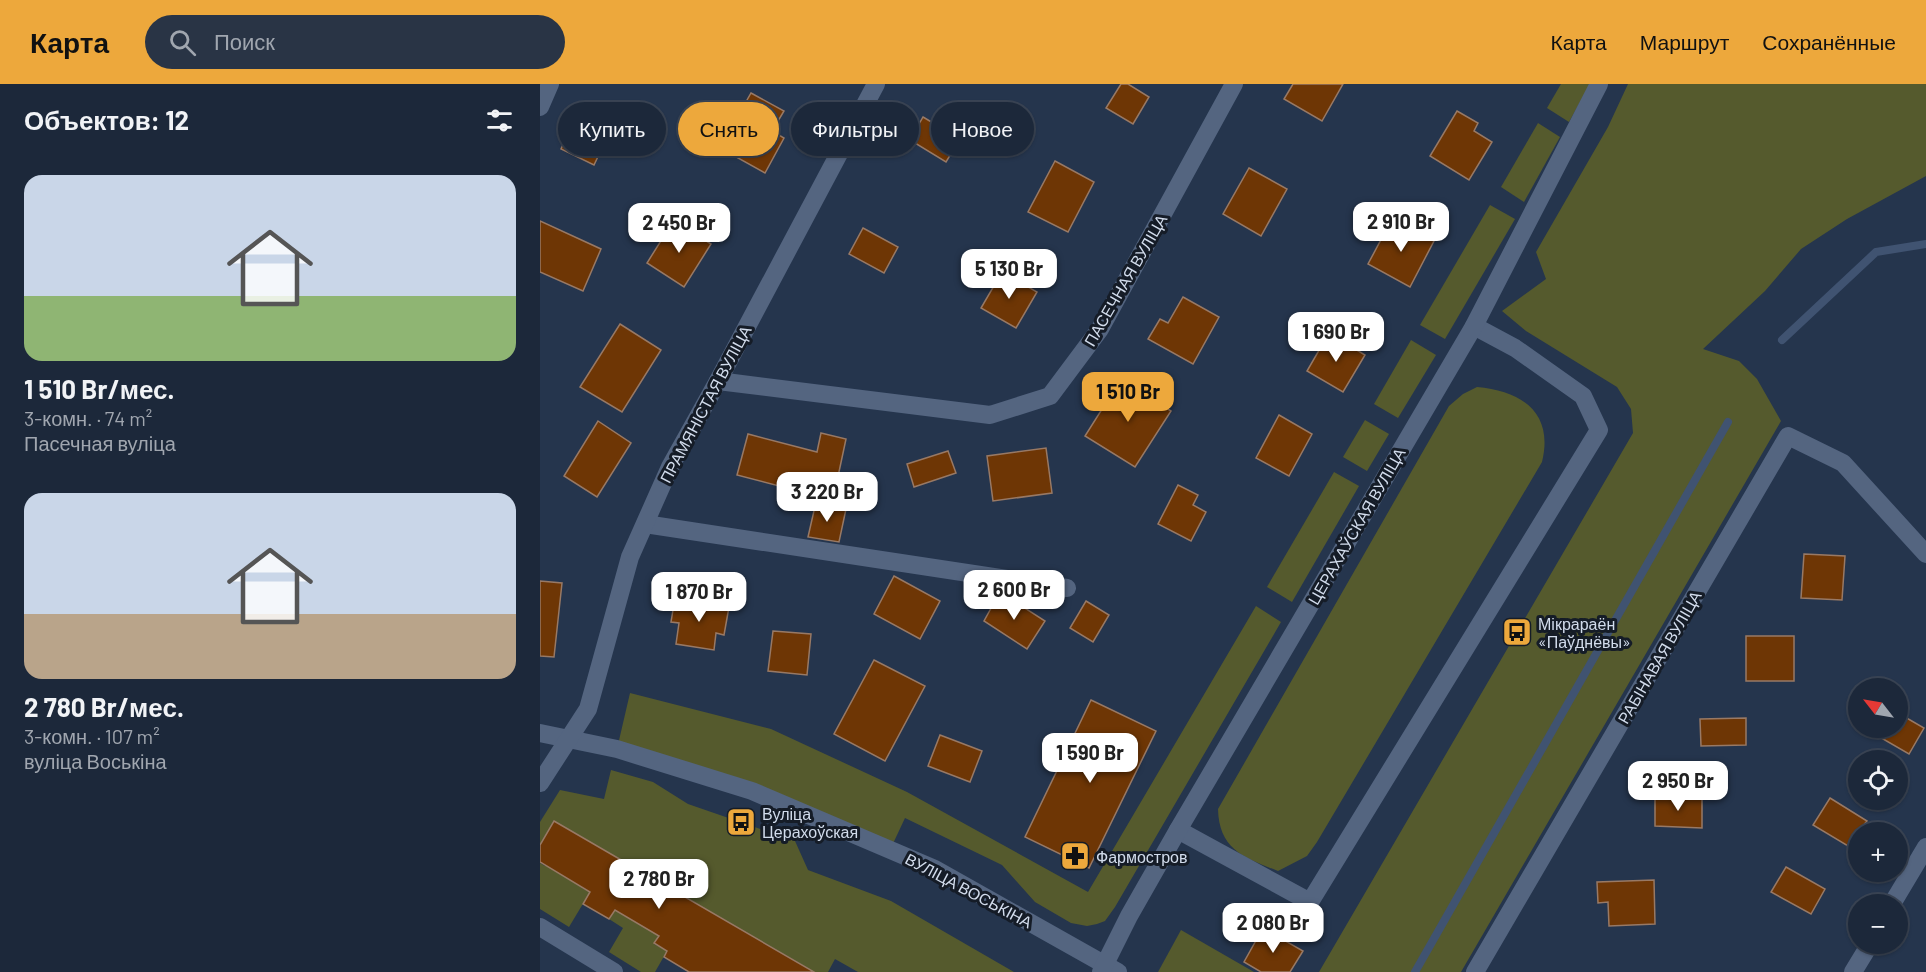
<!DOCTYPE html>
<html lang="ru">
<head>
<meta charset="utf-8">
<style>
	:root { --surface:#1c283a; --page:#293445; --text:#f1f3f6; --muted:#a0a6af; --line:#3a4454; --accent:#eda83c }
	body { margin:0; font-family:Barlow,sans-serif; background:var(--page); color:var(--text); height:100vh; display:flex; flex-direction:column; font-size:22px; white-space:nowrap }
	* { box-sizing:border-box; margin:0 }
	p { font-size:20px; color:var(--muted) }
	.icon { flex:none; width:33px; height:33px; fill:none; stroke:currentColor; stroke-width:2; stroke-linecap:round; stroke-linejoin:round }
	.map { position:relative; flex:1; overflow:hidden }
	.sheet { display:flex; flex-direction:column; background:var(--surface); width:540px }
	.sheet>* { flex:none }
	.hud { position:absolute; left:18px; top:18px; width:570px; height:54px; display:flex; gap:12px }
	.needle { width:39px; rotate:301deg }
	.buttons { position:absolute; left:1308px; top:594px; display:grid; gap:12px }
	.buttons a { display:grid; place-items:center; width:60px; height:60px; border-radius:50%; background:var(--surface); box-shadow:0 2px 4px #0004,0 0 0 2px var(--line); font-size:30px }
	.price { position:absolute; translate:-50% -51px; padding:0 14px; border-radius:12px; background:#fff; color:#222; font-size:20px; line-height:39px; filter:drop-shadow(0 2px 3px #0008) }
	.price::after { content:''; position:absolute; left:50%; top:36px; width:18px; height:14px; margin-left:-9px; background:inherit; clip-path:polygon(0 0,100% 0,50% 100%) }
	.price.on { background:var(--accent); color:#111 }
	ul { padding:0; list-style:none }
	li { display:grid; align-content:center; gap:12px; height:318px; padding:0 24px }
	li span { display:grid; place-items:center; height:186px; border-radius:18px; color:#555 }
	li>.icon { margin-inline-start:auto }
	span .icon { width:108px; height:108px; fill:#fffc; stroke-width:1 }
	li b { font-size:26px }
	h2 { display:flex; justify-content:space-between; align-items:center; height:72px; padding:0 24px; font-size:26px }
	.pill { padding:0 21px; border-radius:27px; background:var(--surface); box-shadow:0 2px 4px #0004,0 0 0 2px var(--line); font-size:21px; line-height:54px }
	.pill.on { background:var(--accent); color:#111 }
	header { display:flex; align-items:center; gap:36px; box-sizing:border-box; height:84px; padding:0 30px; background:var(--accent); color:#111 }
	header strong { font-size:28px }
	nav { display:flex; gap:33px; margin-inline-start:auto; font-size:21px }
	.search { width:420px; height:54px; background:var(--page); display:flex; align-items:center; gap:15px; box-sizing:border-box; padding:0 21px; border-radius:33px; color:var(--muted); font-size:22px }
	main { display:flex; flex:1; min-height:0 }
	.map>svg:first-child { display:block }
	.green { fill:#555a2d }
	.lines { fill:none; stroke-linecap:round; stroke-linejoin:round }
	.stream { stroke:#405371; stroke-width:8 }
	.building { fill:#6e3605; stroke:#987965; stroke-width:1.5 }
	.minor { stroke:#546580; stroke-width:18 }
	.labels { text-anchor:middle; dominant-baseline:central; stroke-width:6; stroke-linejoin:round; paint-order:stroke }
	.street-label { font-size:16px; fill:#d2dcec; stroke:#151c27 }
	.poi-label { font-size:16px; fill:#d2dcec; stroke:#151c27; text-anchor:start }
</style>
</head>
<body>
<header>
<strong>Карта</strong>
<div class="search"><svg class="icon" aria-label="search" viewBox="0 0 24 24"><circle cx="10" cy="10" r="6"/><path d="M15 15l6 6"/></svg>Поиск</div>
<nav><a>Карта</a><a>Маршрут</a><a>Сохранённые</a></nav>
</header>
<main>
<section class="sheet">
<h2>Объектов: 12<svg class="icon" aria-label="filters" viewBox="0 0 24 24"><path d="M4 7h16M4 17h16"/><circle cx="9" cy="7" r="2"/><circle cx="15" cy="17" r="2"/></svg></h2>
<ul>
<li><span style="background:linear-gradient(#c9d6e8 65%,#8fb573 0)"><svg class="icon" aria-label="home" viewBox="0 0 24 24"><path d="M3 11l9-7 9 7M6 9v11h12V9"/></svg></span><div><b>1 510 Br/мес.</b><p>3-комн. · 74 m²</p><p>Пасечная вуліца</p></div></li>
<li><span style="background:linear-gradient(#c9d6e8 65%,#b9a48a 0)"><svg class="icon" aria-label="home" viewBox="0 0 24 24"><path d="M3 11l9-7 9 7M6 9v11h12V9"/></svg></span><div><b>2 780 Br/мес.</b><p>3-комн. · 107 m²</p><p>вуліца Воськіна</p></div></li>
</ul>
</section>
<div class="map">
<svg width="1386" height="888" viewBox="0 0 1386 888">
	<rect width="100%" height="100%" fill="#25354d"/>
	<g class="green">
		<polygon points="1021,0 1050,0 1029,38 1007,24"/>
		<polygon points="1088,0 1386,0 1386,92 1307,135 1261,165 1225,207 1163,265 1199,277 1217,295 1241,337 921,888 779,888 1093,349 1091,325 1077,303 986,247 962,227 1006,195 996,168 1068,43"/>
		<polygon points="998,39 1020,53 984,118 961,103"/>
		<polygon points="950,121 975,135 905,255 880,241"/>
		<polygon points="871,256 896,271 858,334 834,320"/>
		<path d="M937,303C982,307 1014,329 1002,378L777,758L767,772L738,787C705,774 679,766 678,725L909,322L923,310Z"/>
		<polygon points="825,336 849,350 827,387 803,373"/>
		<polygon points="794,388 819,402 752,518 727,503"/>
		<polygon points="716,522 741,538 575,823 565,837 557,840 547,842 531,839 495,818 462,781 365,734 350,766 77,665 90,609 231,645 367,708 548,808"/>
		<polygon points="71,686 113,698 148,720 255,757 268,786 351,817 474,888 318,888 295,875 288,888 274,888 14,737 0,761 0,738 20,706 64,715"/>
		<polygon points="8,777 44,800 42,804 50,808 29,843 0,825 0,779 5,782"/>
		<polygon points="77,823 90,835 119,852 114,860 127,867 115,888 101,888 69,868 83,844 69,835"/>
		<polygon points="641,846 714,888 618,888"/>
	</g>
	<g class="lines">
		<g class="stream">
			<polyline points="1242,256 1336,168 1386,160"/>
			<polyline points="875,888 1188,338"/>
		</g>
	</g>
	<g class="building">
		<polygon points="581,0 588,0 609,13 593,40 566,24"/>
		<polygon points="753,0 803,0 782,37 744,15"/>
		<polygon points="211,9 244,27 232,47 244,54 225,89 180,64"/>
		<polygon points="917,27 938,39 934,47 952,58 929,96 890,72"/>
		<polygon points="36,33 69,49 54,81 21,65"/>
		<polygon points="383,33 420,55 406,78 370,56"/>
		<polygon points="515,77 554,98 528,148 488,128"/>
		<polygon points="709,84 747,105 721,152 683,130"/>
		<polygon points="852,135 894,157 870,203 828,180"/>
		<polygon points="134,136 171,160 144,203 107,179"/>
		<polygon points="0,137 61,165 43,207 0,188"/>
		<polygon points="323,144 358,163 344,189 309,170"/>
		<polygon points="462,188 497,208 476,244 441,224"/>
		<polygon points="643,213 679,233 653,280 608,255 620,235 628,239"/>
		<polygon points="80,240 121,266 82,328 40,303"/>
		<polygon points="789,249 825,271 803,308 767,287"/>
		<polygon points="581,295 631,327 595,383 545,352"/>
		<polygon points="739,331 772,350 749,392 716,374"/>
		<polygon points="58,337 91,359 57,413 24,392"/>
		<polygon points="281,349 306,355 293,416 197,391 208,350 277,368"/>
		<polygon points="506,364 512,409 453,417 447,372"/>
		<polygon points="408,367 416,389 374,403 367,380"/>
		<polygon points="638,401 658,411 653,421 666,428 651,457 618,440"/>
		<polygon points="276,418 306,425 299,458 268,453"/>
		<polygon points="1264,470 1305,472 1302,516 1261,514"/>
		<polygon points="354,492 400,517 380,555 334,530"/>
		<polygon points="0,497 22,499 14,573 0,572"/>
		<polygon points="460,508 505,537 487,565 444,537"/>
		<polygon points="135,514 189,523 184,551 176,549 174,566 136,560 139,539 131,538"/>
		<polygon points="546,517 569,531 553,558 530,544"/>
		<polygon points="233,547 271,550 267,591 228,587"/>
		<rect x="1206" y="552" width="48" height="45"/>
		<polygon points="334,576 385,602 345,677 294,650"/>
		<polygon points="551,616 616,647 549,784 485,753"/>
		<polygon points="1358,629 1384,644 1369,670 1324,644 1358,644"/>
		<polygon points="1206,634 1206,661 1161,662 1160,635"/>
		<polygon points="400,651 442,667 430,698 388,682"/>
		<polygon points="1115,713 1162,715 1162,744 1115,742"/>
		<polygon points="1290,714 1327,737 1318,748 1318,768 1273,741"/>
		<polygon points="14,737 274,888 149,888 124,873 127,867 114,859 119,852 75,826 69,835 43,820 50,808 0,778 0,761"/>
		<polygon points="1246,783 1285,805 1271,830 1231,808"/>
		<polygon points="1114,796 1115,840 1069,842 1068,818 1058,819 1057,798"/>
		<polygon points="723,844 763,867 750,888 721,888 704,878"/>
	</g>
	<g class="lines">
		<g class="minor">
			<polyline points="0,23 10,0"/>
			<polyline points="178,297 450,331 510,312 560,245 694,0"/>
			<polyline points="105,440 527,504"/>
			<polyline points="0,649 77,665 212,707 395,785 578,888"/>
			<polyline points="0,699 48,625 90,473 130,383 178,297 336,0"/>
			<polyline points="638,746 770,818 1059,346 1043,312 975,264 934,242"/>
			<polyline points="1352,820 1386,763"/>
			<polyline points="0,843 74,888"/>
			<polyline points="561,888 589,832 638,746 934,242 1059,0"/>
			<polyline points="935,888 1248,352 1303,379 1386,470"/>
			<polyline points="1313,888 1330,860"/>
		</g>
	</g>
	<defs>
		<g id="bus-square" transform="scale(1.5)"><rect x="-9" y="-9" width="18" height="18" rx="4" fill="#eda83c" stroke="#151c27"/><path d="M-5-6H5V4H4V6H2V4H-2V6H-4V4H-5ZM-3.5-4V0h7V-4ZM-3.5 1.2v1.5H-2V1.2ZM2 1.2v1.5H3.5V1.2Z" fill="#111"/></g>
		<g id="pharmacy-square" transform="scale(1.5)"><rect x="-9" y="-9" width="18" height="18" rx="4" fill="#eda83c" stroke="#151c27"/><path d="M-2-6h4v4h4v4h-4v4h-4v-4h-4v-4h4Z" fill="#111"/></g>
	</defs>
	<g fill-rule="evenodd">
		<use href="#bus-square" x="977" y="548"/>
		<use href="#bus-square" x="201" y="738"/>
		<use href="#pharmacy-square" x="535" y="772"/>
	</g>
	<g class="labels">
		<g class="street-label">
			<text transform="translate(585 196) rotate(-60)">ПАСЕЧНАЯ ВУЛІЦА</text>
			<text transform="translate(165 320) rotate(-62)">ПРАМЯНІСТАЯ ВУЛІЦА</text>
			<text transform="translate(816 442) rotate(-60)">ЦЕРАХАЎСКАЯ ВУЛІЦА</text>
			<text transform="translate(1119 573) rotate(-60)">РАБІНАВАЯ ВУЛІЦА</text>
			<text transform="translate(429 806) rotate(28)">ВУЛІЦА ВОСЬКІНА</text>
		</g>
		<g class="poi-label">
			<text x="998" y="539">Мікрараён<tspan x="998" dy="18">«Паўднёвы»</tspan></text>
			<text x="222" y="729">Вуліца<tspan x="222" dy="18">Церахоўская</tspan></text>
			<text x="556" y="772">Фармостров</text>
		</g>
	</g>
</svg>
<div class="buttons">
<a><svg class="needle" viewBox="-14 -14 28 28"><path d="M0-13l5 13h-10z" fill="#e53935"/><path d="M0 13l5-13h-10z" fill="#a0a6af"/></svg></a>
<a><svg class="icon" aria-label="locate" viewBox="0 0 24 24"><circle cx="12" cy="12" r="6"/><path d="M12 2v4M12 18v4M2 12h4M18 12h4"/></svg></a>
<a>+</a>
<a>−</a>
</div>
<b class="price" style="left:861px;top:169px">2 910 Br</b>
<b class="price" style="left:139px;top:170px">2 450 Br</b>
<b class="price" style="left:469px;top:216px">5 130 Br</b>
<b class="price" style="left:796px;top:279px">1 690 Br</b>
<b class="price on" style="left:588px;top:339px">1 510 Br</b>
<b class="price" style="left:287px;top:439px">3 220 Br</b>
<b class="price" style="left:474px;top:537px">2 600 Br</b>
<b class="price" style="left:159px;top:539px">1 870 Br</b>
<b class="price" style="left:550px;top:700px">1 590 Br</b>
<b class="price" style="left:1138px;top:728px">2 950 Br</b>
<b class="price" style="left:119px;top:826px">2 780 Br</b>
<b class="price" style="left:733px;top:870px">2 080 Br</b>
<div class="hud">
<a class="pill">Купить</a>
<a class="pill on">Снять</a>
<a class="pill">Фильтры</a>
<a class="pill">Новое</a>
</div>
</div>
</main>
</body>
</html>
